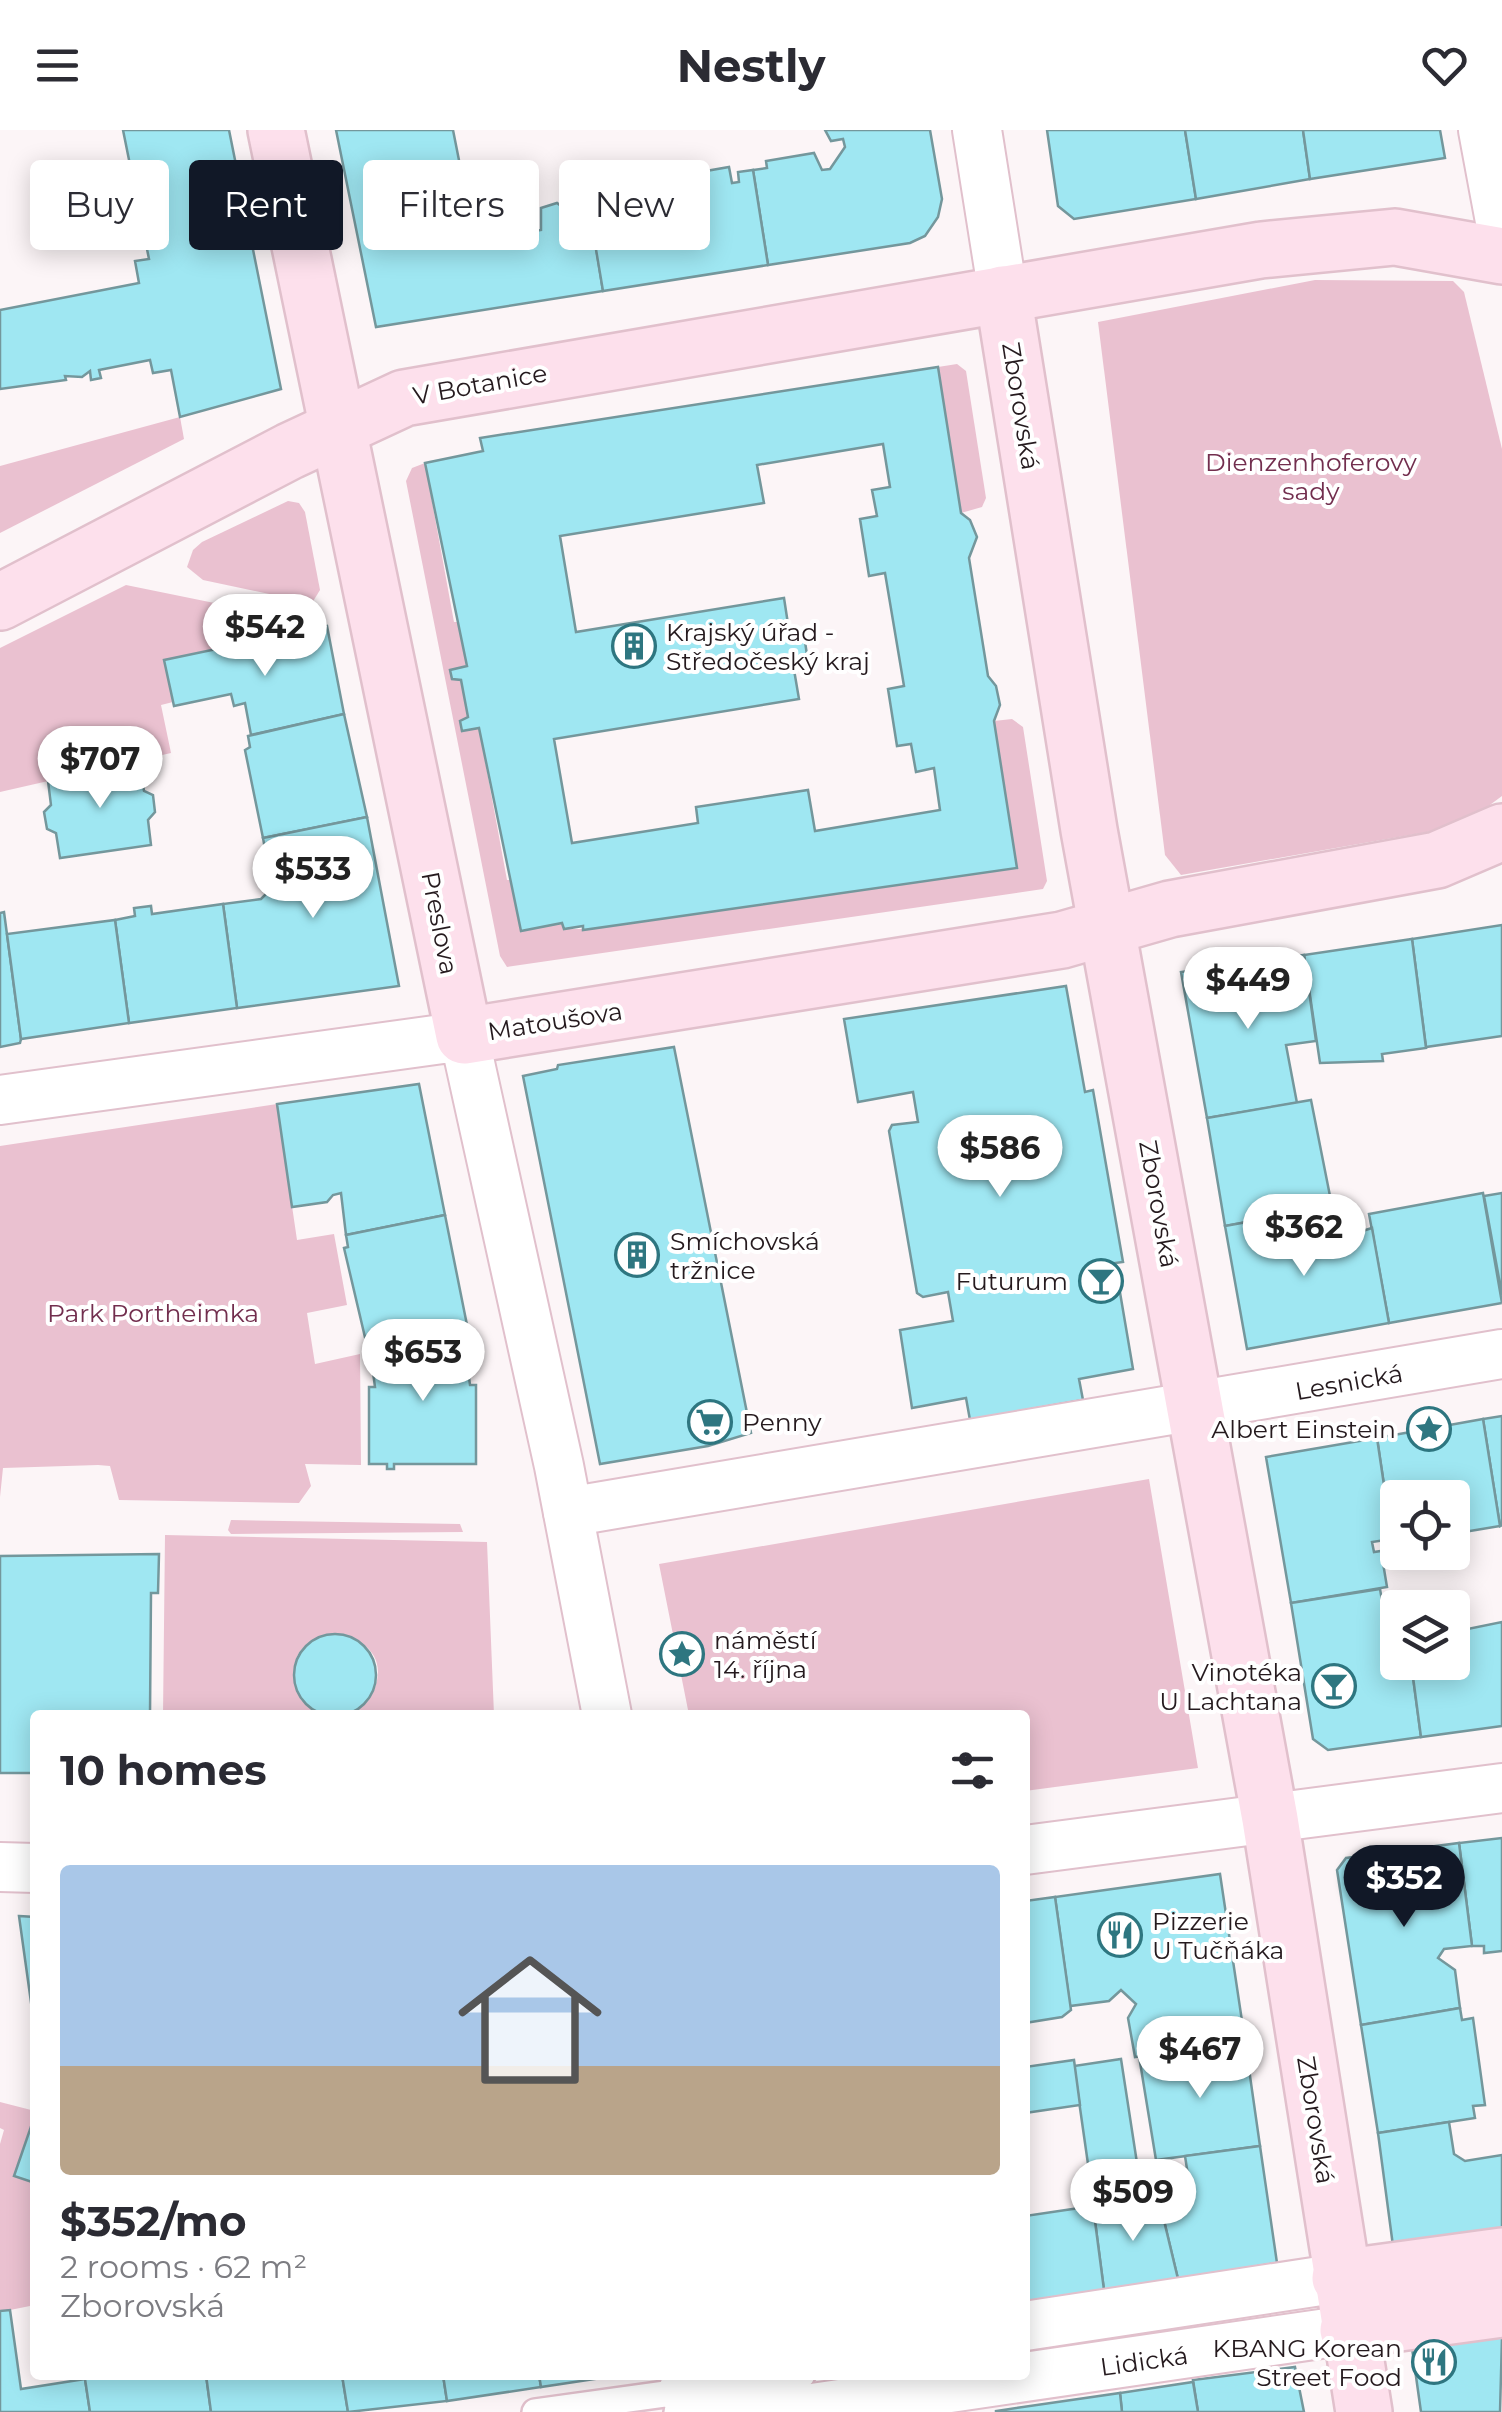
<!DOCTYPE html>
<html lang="en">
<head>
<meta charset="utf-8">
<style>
	:root { --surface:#fff; --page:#f7f7f7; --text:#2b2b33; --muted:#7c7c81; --line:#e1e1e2; --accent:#111827 }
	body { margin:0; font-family:Montserrat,sans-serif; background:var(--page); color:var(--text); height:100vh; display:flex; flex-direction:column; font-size:38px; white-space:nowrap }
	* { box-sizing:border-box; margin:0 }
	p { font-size:32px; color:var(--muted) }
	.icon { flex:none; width:55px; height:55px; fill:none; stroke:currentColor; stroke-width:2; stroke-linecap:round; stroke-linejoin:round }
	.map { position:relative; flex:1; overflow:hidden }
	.panel { position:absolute; left:30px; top:1580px; width:1000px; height:670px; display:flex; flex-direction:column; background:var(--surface); border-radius:10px; box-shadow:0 5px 25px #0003 }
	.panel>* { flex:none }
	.top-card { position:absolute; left:30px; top:30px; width:1000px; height:90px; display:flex; gap:20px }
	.fabs { position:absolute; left:1380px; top:1350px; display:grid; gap:20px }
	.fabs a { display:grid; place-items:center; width:90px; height:90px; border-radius:10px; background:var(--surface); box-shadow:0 5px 25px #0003; font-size:50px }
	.price { position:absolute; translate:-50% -85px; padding:0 22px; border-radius:35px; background:#fff; color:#222; font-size:32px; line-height:65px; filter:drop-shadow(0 2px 5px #0008) }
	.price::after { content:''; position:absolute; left:50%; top:60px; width:30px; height:22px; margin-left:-15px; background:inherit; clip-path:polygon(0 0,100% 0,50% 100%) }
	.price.active { background:var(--accent); color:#fff }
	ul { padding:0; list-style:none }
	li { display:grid; align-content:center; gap:20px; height:530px; padding:0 30px }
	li+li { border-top:2px solid var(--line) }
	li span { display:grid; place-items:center; height:310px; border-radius:10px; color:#555 }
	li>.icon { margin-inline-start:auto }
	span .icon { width:180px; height:180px; fill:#fffc; stroke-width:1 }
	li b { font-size:42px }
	h2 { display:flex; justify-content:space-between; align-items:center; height:120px; padding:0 30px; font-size:42px }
	.pill { padding:0 35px; border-radius:10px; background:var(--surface); box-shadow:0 5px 25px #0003; font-size:35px; line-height:90px }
	.pill.active { background:var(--accent); color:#fff }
	header { display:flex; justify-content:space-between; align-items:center; height:130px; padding:0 30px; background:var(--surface); font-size:45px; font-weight:700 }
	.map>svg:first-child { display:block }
	.green { fill:#eac1d0 }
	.building { fill:#9fe7f2; stroke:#74979c; stroke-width:2.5; fill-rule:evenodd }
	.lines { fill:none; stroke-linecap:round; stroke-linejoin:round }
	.lane-casing { stroke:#e1c0cc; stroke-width:30 }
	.street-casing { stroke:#e1c0cc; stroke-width:52 }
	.secondary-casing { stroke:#e1c0cc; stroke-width:60 }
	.lane { stroke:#fff; stroke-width:25 }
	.street { stroke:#fff; stroke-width:48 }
	.secondary { stroke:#fde0ec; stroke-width:55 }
	.labels { text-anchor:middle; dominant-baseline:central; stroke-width:8; stroke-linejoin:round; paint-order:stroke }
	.street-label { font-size:25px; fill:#251a1e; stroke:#fff }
	.park-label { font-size:25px; fill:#722e4e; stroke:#fff }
	.poi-label { font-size:25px; fill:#251a1e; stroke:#fff; text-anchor:start }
</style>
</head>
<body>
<header><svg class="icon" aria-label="menu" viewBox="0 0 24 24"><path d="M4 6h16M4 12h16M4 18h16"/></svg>Nestly<svg class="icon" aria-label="heart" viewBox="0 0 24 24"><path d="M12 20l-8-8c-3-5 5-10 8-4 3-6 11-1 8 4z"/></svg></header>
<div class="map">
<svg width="1502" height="2282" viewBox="0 0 1502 2282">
	<rect width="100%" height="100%" fill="#fcf5f7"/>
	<g class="green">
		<polygon points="1315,150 1453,151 1464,162 1502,319 1502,666 1475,686 1444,699 1181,745 1165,725 1098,192"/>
		<polygon points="957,234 966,241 986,368 982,377 961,383 938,237"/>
		<polygon points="180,287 184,309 0,403 0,336"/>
		<polygon points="425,333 454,492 458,492 467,536 450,540 452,549 461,550 468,587 462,600 479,598 507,750 510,750 521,801 562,793 564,799 583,799 1017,738 994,591 1012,589 1023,597 1047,751 1043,759 507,837 500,826 406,351 412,338"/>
		<polygon points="288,371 299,373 305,382 320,460 312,473 203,450 187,437 193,420 202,412"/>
		<polygon points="126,455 327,496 165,530 173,572 161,575 171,623 0,662 0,518"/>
		<polygon points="277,974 297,1110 334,1104 347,1175 307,1183 315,1234 360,1224 361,1335 305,1334 311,1356 299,1373 119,1370 110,1336 98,1335 3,1338 0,1367 0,1016"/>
		<polygon points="1149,1349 1198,1638 1025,1661 1025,1585 689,1585 659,1434"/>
		<polygon points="231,1390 460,1394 463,1402 231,1404 228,1400"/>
		<path d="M165,1405L487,1412L494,1585H346C359,1581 369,1573 374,1560C403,1490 262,1482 301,1570L322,1585H163Z"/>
		<polygon points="0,1972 35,1981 14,2046 35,2053 35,2175 0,2182 0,2014 4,2000 0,1998"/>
	</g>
	<g class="building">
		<polygon points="123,0 229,0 281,259 180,287 171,240 153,243 150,230 99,240 101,248 91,250 90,241 82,247 65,246 66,250 0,259 0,180 139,153 135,131 149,129"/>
		<polygon points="336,0 453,0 475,111 541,100 541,78 557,73 565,79 568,96 592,92 603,161 376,197"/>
		<polygon points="825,0 930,0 942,69 938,87 925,106 910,113 768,135 753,40 767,38 766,31 814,23 822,40 830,39 845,17 843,9 831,11"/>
		<polygon points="1047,0 1185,0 1196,69 1074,89 1058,76"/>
		<polygon points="1185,0 1303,0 1310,49 1196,69"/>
		<polygon points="1303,0 1440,0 1445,28 1310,49"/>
		<polygon points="681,37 683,45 729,37 732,53 739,52 738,42 753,40 768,135 603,161 587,66 605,63 607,73 614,72 611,56 656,49 655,41"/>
		<path d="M938,237L961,383L970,390L977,407L969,428L988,546L996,556L1000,575L994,591L1017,738L583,800V796L564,799L562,793L521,801L479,598L462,601L460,591L468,587L461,550L452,549L450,540L467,536L425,333L483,321L480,308ZM883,314L890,357L872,360L877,386L860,389L869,446L885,443L904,556L888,559L897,616L911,614L916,642L934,638L940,680L815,701L808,660L696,677L698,693L572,713L554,609L799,569L792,528L807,525L804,505L790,507L784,468L576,502L560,406L764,373L757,335Z"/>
		<polygon points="327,496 344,584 251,605 245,573 234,576 231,564 174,576 164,530"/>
		<polygon points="344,584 367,687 263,708 245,620 250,617 248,606"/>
		<polygon points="139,631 144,661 153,665 155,682 148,690 151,715 60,728 56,703 47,699 44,682 51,675 48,651"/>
		<polygon points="367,687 399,856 237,878 223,774 261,769 272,758 263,708"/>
		<polygon points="223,774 237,878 129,893 115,790 135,786 134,778 151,776 152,784"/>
		<polygon points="4,782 21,909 20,913 0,917 0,783"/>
		<polygon points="115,790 129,893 21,909 7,804"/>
		<polygon points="1502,795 1502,906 1426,917 1412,809"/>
		<polygon points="1412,809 1426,918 1382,924 1383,931 1320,933 1304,825"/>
		<polygon points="1304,825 1316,911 1286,915 1297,973 1207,988 1181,842"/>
		<polygon points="1066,856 1085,962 1093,960 1123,1132 1115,1133 1133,1239 1079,1249 1083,1270 970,1290 966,1268 912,1278 900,1200 953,1191 948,1162 923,1167 917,1163 889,1001 892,995 918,992 913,962 858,972 844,889"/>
		<polygon points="674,917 751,1303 708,1316 600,1334 523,946 557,939 558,935"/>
		<polygon points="419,954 445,1085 346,1105 341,1063 333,1065 327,1072 292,1077 277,974"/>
		<polygon points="1311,970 1332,1076 1225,1096 1207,988"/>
		<polygon points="1483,1063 1502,1173 1389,1193 1369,1084"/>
		<polygon points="1502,1063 1502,1165 1484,1066"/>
		<polygon points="1325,1078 1332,1109 1336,1103 1344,1107 1372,1098 1389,1193 1247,1219 1225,1096"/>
		<polygon points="445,1085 468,1200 368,1220 344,1118 348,1117 346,1105"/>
		<polygon points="463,1202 470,1255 476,1255 476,1334 394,1334 394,1339 387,1339 387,1334 369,1334 369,1257 375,1257 370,1220"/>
		<polygon points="1502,1286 1502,1395 1500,1396 1483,1289"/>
		<polygon points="1483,1289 1500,1396 1452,1404 1452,1368 1398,1368 1398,1414 1393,1415 1377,1308"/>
		<polygon points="1377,1308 1392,1409 1372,1412 1374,1422 1381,1421 1387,1457 1291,1473 1266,1327"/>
		<polygon points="159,1424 158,1463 151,1463 150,1585 35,1585 35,1643 0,1643 0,1426"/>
		<polygon points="1380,1459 1390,1517 1385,1518 1386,1531 1411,1532 1421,1607 1328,1620 1313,1609 1291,1473"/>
		<polygon points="1502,1492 1502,1596 1421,1607 1411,1532 1452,1532 1456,1497 1463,1500"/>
		<circle cx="335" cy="1545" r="41"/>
		<polygon points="1502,1708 1502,1821 1484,1823 1484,1816 1472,1816 1459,1713"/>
		<polygon points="1459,1713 1472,1816 1444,1819 1438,1828 1455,1840 1460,1878 1361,1895 1337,1740 1346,1728"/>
		<polygon points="1220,1744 1245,1911 1135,1927 1128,1888 1136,1874 1121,1860 1109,1871 1070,1876 1055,1767"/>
		<polygon points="1055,1767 1071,1880 1062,1887 1025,1893 1025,1771"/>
		<polygon points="19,1786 35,1787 35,1901"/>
		<polygon points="1460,1878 1462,1890 1473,1888 1485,1975 1473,1976 1475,1988 1378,2003 1361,1895"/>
		<polygon points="1245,1911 1260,2016 1156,2030 1139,1926"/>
		<polygon points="1121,1929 1137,2033 1089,2041 1074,1936"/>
		<polygon points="1074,1930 1080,1975 1025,1983 1025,1937"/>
		<polygon points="35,1985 35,2053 14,2046"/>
		<polygon points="1449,1992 1454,2024 1465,2031 1502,2025 1502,2100 1393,2116 1378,2003"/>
		<polygon points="1260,2016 1277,2133 1178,2149 1160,2074 1185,2070 1189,2052 1185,2026"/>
		<polygon points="1133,2059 1136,2077 1160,2074 1178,2149 1104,2160 1094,2083 1113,2081 1111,2062"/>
		<polygon points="1093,2076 1104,2160 1025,2172 1025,2086"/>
		<polygon points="10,2180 21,2259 85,2249 90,2282 0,2282 0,2181"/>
		<polygon points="1502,2207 1500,2282 1421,2282 1412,2218"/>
		<polygon points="1295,2237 1304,2282 1198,2282 1193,2250"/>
		<polygon points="96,2245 206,2245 211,2282 90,2282 85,2249"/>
		<polygon points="206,2245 342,2245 348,2282 211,2282"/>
		<polygon points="342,2245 443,2245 447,2271 348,2282"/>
		<polygon points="443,2245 539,2245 541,2257 447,2271"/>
		<polygon points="539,2245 621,2245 541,2257"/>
		<polygon points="1193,2252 1198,2282 1122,2282 1120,2263"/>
		<polygon points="1120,2263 1122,2282 996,2282 996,2281"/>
	</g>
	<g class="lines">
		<g class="lane-casing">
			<g id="lane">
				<polyline points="535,2282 802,2245"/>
				<polyline points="677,2282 801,2264"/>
			</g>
		</g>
		<g class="street-casing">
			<g id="street">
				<polyline points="977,0 1003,164"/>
				<polyline points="1483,0 1502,102"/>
				<polyline points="0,970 464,906 559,1336 607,1585"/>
				<polyline points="568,1382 1502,1224"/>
				<polyline points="1025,1720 1502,1658"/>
				<polyline points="0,1737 35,1738"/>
				<polyline points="1025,2196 1340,2148"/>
				<polyline points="683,2261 728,2245"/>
				<polyline points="785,2282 1348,2200"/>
			</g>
		</g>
		<g class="secondary-casing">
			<g id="secondary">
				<polyline points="276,0 464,906 1062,810 1170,779 1437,730 1502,702"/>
				<polyline points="1003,164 1089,700 1270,1689 1364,2282"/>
				<polyline points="0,472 290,321 404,268 1261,120 1395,107 1502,126"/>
				<polyline points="1340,2148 1502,2126"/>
				<polyline points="1348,2200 1502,2179"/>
			</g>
		</g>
		<use href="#lane" class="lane"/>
		<use href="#street" class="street"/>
		<use href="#secondary" class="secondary"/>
	</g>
	<defs>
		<g id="building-ring" transform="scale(2.25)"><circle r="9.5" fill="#fff" stroke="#2e7680" stroke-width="1.5"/><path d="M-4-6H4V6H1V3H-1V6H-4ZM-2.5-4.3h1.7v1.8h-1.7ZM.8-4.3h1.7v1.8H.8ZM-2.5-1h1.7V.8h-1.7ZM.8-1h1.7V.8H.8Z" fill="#2e7680"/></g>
		<g id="bar-ring" transform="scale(2.25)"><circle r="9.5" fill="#fff" stroke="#2e7680" stroke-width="1.5"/><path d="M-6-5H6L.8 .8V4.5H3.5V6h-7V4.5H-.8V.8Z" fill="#2e7680"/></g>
		<g id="supermarket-ring" transform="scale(2.25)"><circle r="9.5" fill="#fff" stroke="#2e7680" stroke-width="1.5"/><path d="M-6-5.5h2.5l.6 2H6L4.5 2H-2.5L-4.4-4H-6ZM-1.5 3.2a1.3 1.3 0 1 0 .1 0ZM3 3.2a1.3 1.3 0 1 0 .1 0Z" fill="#2e7680"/></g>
		<g id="sight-ring" transform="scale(2.25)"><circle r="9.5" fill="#fff" stroke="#2e7680" stroke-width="1.5"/><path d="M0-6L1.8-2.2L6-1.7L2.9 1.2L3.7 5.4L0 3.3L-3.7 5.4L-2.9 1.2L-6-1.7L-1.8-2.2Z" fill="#2e7680"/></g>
		<g id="restaurant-ring" transform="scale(2.25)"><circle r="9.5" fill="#fff" stroke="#2e7680" stroke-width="1.5"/><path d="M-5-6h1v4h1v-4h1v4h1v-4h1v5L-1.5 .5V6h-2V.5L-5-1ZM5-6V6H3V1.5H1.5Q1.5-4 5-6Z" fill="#2e7680"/></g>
	</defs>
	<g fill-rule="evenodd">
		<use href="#building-ring" x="634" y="516"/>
		<use href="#building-ring" x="637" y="1125"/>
		<use href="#bar-ring" x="1101" y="1151"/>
		<use href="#supermarket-ring" x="710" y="1292"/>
		<use href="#sight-ring" x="1429" y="1299"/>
		<use href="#sight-ring" x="682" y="1524"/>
		<use href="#bar-ring" x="1334" y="1556"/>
		<use href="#restaurant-ring" x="1120" y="1805"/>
		<use href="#restaurant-ring" x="1434" y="2232"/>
	</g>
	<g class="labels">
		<g class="street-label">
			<text transform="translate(480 254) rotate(-10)">V Botanice</text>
			<text transform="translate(1021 276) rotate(81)">Zborovská</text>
			<text transform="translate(440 793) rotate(79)">Preslova</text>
			<text transform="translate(555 891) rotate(-9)">Matoušova</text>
			<text transform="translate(1159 1074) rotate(80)">Zborovská</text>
			<text transform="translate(1349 1252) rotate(-10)">Lesnická</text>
			<text transform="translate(1316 1990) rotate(81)">Zborovská</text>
			<text transform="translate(1144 2231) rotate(-8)">Lidická</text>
		</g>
		<g class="park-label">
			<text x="1311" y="332">Dienzenhoferovy<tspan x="1311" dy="29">sady</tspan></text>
			<text x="153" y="1183">Park Portheimka</text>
		</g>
		<g class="poi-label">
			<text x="666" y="502">Krajský úřad -<tspan x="666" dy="29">Středočeský kraj</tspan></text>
			<text x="670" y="1111">Smíchovská<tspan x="670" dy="29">tržnice</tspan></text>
			<text x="1068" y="1151" text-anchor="end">Futurum</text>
			<text x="742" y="1292">Penny</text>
			<text x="1396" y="1299" text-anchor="end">Albert Einstein</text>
			<text x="714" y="1510">náměstí<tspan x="714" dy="29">14. října</tspan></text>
			<text x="1302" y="1542" text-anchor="end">Vinotéka<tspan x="1302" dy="29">U Lachtana</tspan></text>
			<text x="1152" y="1791">Pizzerie<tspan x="1152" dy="29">U Tučňáka</tspan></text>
			<text x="1402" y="2218" text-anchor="end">KBANG Korean<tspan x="1402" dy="29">Street Food</tspan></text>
		</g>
	</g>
</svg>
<div class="fabs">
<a><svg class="icon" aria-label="locate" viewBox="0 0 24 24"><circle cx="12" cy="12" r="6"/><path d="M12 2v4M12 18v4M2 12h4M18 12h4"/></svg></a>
<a><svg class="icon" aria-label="layers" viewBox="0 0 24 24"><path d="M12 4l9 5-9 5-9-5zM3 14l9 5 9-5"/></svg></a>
</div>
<b class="price" style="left:265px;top:549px">$542</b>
<b class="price" style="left:100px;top:681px">$707</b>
<b class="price" style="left:313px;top:791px">$533</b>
<b class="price" style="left:1248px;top:902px">$449</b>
<b class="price" style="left:1000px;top:1070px">$586</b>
<b class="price" style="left:1304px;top:1149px">$362</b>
<b class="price" style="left:423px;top:1274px">$653</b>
<b class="price active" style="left:1404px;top:1800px">$352</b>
<b class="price" style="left:1200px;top:1971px">$467</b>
<b class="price" style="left:1133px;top:2114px">$509</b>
<div class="top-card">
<a class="pill">Buy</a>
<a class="pill active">Rent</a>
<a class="pill">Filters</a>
<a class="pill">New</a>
</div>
<section class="panel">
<h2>10 homes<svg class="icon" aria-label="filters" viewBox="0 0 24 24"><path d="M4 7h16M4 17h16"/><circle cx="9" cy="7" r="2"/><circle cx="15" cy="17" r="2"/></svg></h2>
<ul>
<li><span style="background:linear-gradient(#a9c7e8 65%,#b9a48a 0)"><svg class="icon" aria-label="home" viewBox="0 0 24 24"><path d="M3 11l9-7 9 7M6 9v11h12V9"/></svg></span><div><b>$352/mo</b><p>2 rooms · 62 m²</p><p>Zborovská</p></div></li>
</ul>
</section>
</div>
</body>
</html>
